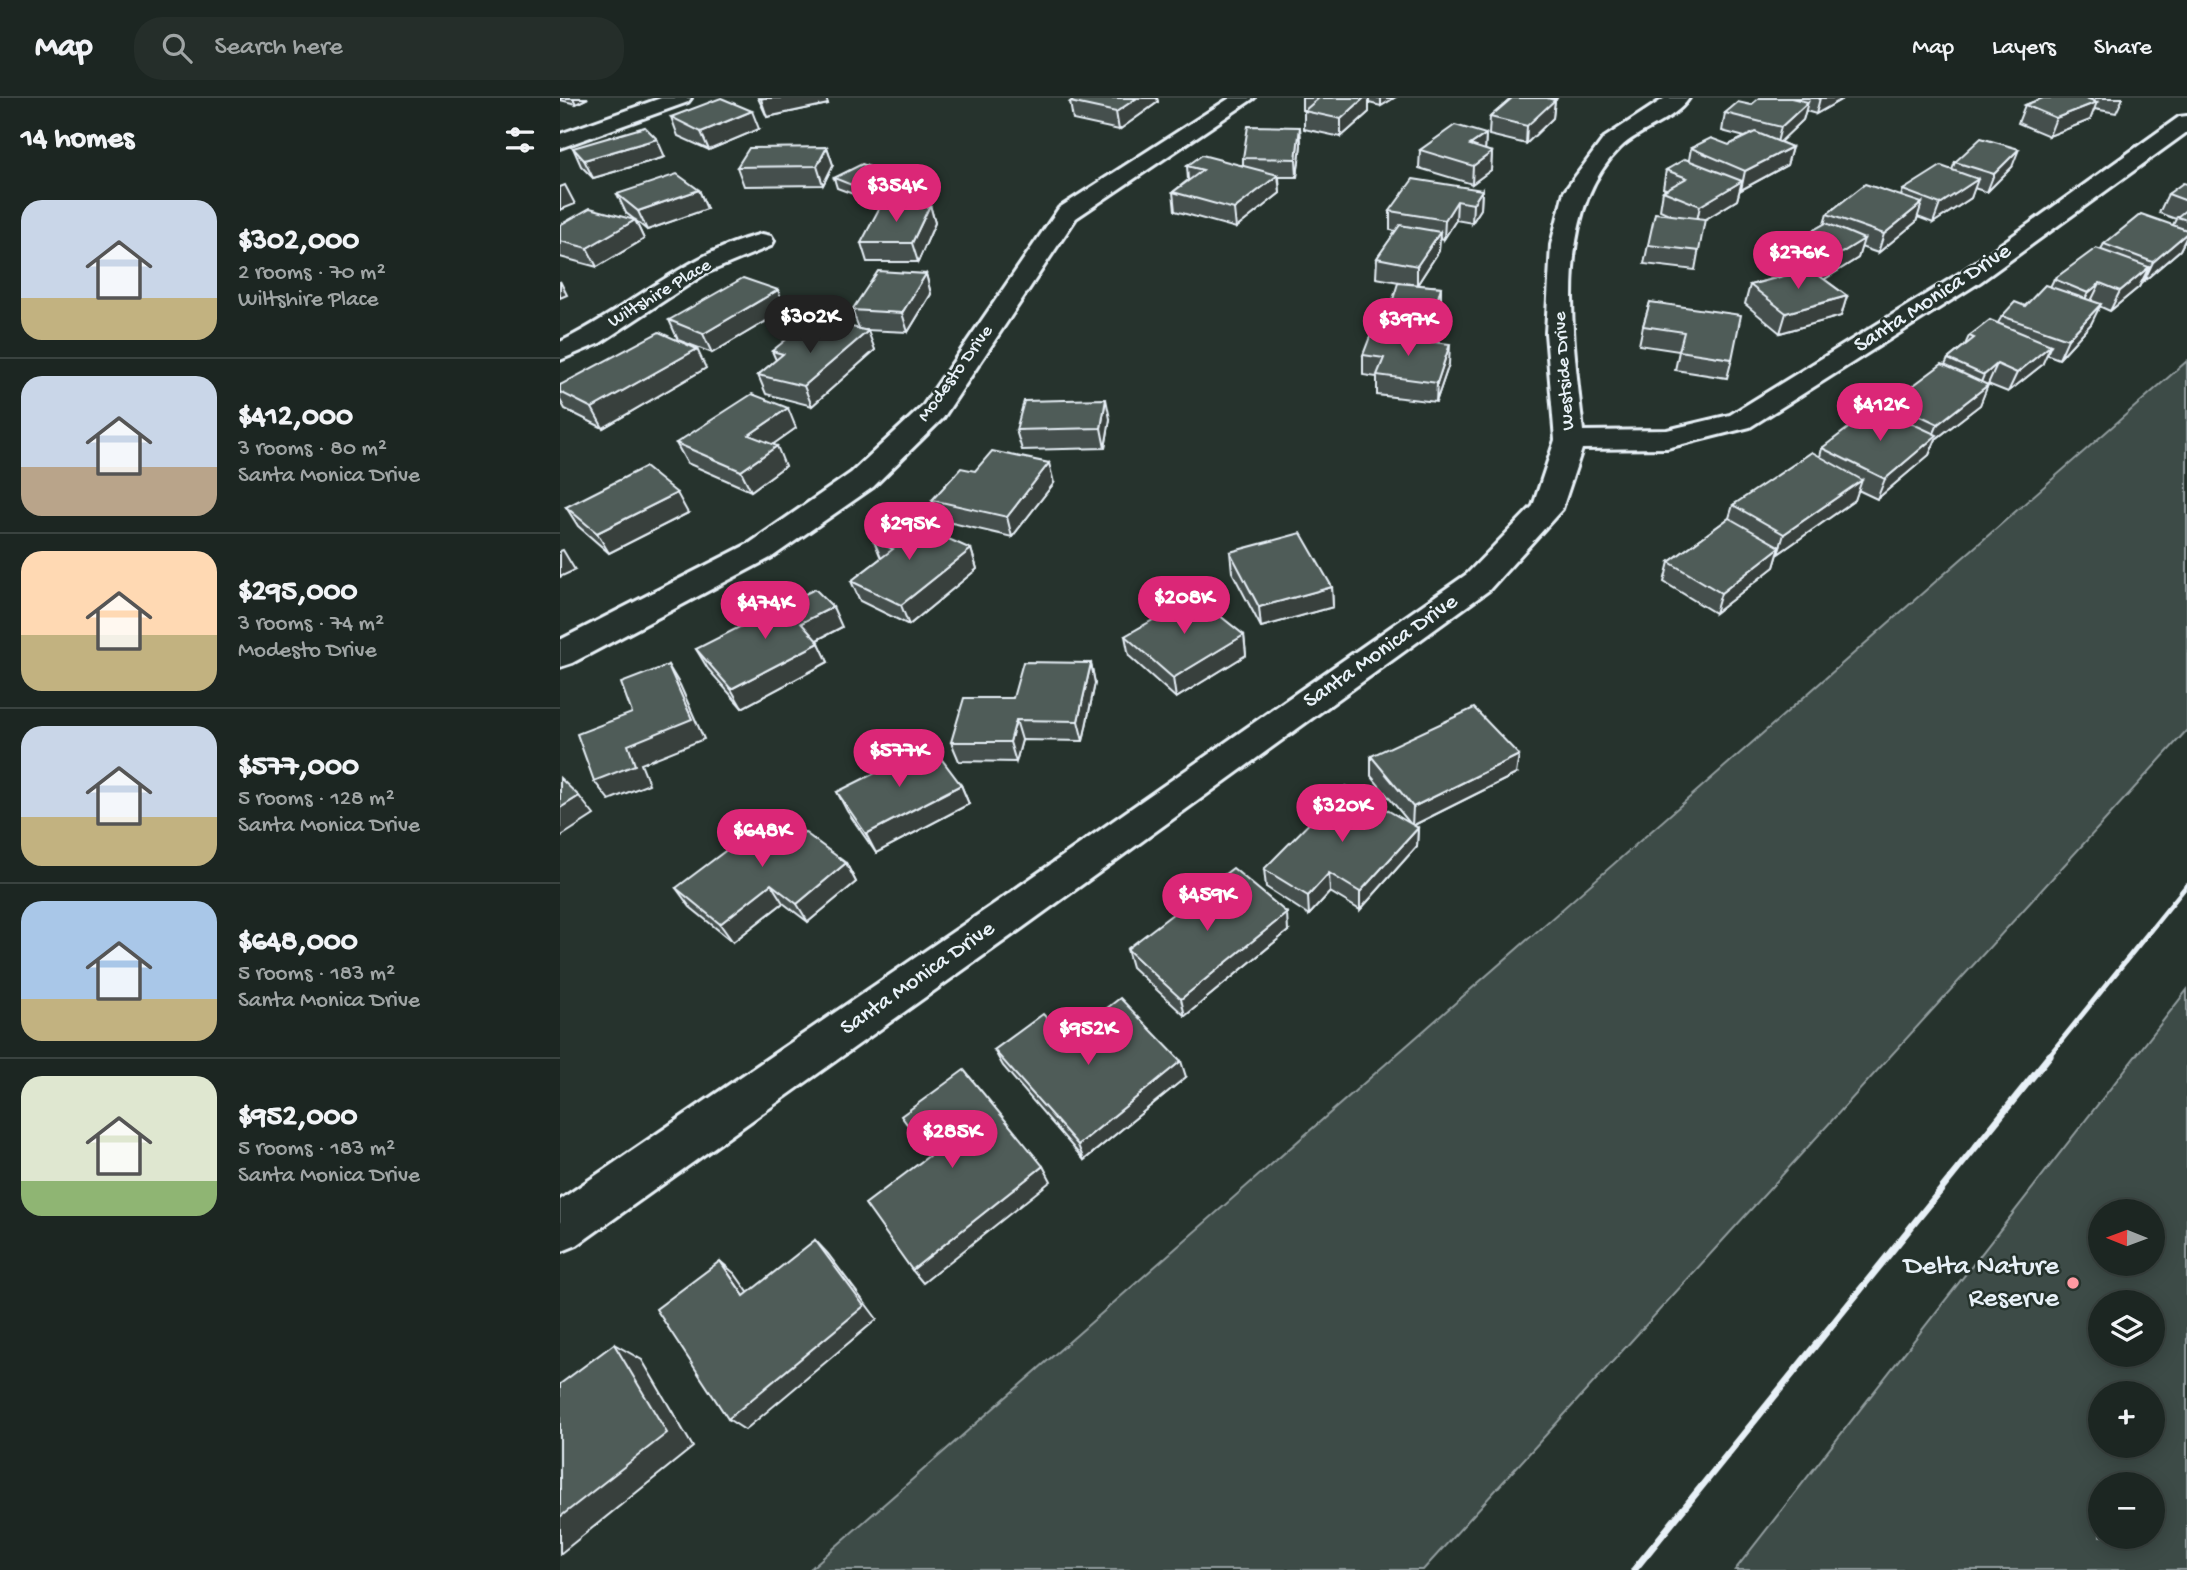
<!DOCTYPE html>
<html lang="en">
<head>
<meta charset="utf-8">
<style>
	:root { --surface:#1c2622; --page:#252e2a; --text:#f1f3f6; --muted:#a0a5a5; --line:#3a4340; --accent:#db2777 }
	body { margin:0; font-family:"Gochi Hand",sans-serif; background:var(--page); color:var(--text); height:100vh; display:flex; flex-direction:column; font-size:26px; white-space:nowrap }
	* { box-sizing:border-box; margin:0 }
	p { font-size:23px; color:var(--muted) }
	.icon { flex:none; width:38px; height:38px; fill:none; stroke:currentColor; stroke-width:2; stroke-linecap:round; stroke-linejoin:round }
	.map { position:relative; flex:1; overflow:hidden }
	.sheet { display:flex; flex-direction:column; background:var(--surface); width:560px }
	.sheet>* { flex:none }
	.needle { width:46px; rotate:271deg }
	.fabs { position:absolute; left:1528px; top:1101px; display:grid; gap:14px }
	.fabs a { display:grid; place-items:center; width:77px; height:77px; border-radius:50%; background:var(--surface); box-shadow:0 4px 18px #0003,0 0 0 2px var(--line); font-size:35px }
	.price { position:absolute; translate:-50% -60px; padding:0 16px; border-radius:24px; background:var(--accent); color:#fff; font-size:23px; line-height:46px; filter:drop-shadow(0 2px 4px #0008) }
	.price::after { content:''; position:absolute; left:50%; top:42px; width:21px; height:16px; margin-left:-10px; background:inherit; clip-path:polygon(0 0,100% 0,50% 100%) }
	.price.selected { background:#222; color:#fff }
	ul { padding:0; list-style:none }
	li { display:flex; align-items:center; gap:21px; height:175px; padding:0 21px }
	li+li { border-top:2px solid var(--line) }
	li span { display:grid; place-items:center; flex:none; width:196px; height:140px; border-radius:21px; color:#555 }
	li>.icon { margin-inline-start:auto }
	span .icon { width:84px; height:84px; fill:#fffc; stroke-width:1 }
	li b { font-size:30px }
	h2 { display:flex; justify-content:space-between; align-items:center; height:84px; padding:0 21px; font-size:30px }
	header { display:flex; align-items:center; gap:42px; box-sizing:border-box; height:98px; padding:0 35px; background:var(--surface); border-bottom:2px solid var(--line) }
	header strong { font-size:33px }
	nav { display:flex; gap:38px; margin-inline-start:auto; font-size:24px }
	.search { width:490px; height:63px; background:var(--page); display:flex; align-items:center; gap:18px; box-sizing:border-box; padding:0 24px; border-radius:28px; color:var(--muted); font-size:26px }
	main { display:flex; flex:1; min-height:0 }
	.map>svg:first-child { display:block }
	.green { fill:#3e4b47; stroke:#939ea0; stroke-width:2; fill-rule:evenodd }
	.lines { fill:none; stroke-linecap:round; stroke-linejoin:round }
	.minor-casing { stroke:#e8f1f8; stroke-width:6 }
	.minor { fill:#26332d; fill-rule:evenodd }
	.rail-far1 { stroke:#e8f1f8; stroke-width:5 }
	.rail { stroke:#e8f1f8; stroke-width:7 }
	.wall { fill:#454f4d; stroke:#e8f1f8; stroke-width:2 }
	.shaded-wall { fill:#38403e; stroke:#e8f1f8; stroke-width:2 }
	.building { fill:#505c59; stroke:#e8f1f8; stroke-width:2 }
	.poi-dot { fill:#ff9aa2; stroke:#26332d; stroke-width:2.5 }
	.labels { text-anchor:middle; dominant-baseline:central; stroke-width:5; stroke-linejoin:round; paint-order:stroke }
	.far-street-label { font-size:19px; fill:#e8f1f8; stroke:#26332d }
	.street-label { font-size:23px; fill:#e8f1f8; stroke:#26332d }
	.near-poi-label { font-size:28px; fill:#e8f1f8; stroke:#26332d; text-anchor:end }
</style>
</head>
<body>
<header>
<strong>Map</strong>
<div class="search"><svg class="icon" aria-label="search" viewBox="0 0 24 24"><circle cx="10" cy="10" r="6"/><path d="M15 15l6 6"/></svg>Search here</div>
<nav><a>Map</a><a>Layers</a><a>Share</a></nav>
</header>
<main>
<section class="sheet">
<h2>14 homes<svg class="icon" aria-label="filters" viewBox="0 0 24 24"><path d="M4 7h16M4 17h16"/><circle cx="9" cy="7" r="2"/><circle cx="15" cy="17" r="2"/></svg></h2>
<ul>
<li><span style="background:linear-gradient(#c9d6e8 70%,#c2b280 0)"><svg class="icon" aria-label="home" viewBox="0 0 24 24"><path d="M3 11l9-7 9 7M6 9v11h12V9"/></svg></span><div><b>$302,000</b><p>2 rooms · 70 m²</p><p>Wiltshire Place</p></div></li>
<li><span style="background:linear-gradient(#c9d6e8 65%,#b9a48a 0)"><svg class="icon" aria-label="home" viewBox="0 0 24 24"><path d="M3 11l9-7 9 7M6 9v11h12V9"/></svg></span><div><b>$412,000</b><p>3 rooms · 80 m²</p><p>Santa Monica Drive</p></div></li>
<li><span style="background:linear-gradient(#ffd9b3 60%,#c2b280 0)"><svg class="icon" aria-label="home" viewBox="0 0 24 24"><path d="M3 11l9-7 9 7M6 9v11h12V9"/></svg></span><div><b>$295,000</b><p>3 rooms · 74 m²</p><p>Modesto Drive</p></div></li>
<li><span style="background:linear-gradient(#c9d6e8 65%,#c2b280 0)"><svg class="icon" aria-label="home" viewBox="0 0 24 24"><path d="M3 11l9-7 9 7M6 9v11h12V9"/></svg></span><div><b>$577,000</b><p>5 rooms · 128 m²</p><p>Santa Monica Drive</p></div></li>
<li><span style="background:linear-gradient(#a9c7e8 70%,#c2b280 0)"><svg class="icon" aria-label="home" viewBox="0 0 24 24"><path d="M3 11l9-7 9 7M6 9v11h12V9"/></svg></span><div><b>$648,000</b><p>5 rooms · 183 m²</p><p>Santa Monica Drive</p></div></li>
<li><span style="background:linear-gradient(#dfe7d0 75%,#8fb573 0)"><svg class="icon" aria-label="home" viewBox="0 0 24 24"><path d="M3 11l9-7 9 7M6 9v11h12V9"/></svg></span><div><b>$952,000</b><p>5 rooms · 183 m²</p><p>Santa Monica Drive</p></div></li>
</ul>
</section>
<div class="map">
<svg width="1627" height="1472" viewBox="0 0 1627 1472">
	<rect width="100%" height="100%" fill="#26332d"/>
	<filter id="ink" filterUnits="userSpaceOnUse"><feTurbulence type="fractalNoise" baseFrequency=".0143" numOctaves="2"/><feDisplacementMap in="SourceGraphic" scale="14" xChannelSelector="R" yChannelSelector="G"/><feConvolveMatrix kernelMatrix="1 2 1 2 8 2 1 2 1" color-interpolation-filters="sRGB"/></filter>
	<g filter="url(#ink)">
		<g class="green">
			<polygon points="1627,263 1627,632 863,1472 249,1472"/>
			<path d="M1627,892V1472H1175ZM1592,1113V1166H1540V1113ZM1592,1204V1256H1540V1204ZM1540,1295H1592V1348H1540ZM1540,1386H1592V1438H1540Z"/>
		</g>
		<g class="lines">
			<g class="minor-casing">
				<g id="minor">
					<polygon points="101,0 131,0 128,4 0,50 0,36"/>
					<polygon points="670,0 694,0 516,120 383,320 313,389 212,459 12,565 0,569 0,542 190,445 291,375 363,308 499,110"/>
					<path d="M1105,0H1129C1114,23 1079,31 1060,50C991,117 1014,247 1023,333L1107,332L1170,317L1402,174L1619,19L1627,18V34L1420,184L1190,329L1107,350L1022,351L1002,411L929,492L462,830L17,1147L0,1154V1102L434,806L907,476L973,408L995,342L986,235L991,147L1004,94L1044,40Z"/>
					<path d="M202,136L211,138L214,143L211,148L146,175L40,245L0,262V244C69,211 126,155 202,136Z"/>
				</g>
			</g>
			<use href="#minor" class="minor"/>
			<polyline class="rail-far1" points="1488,959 1627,787"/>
			<polyline class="rail" points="1074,1472 1490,957"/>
		</g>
		<g class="wall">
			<polygon points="0,0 28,0 16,6 0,2"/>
			<polygon points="198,0 266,0 268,6 207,19"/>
			<polygon points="516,0 597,0 598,4 559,32 513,22 510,4"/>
			<polygon points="742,0 834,0 821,8 809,5 809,14 781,39 744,31 744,13 745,12 742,12"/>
			<polygon points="952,0 996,2 995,2 993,20 966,46 929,37 930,19"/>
			<polygon points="1199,0 1284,0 1256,16 1246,13 1243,22 1220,44 1232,49 1227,67 1181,92 1180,91 1177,102 1144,122 1135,172 1084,166 1088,147 1111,117 1100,112 1103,93 1106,91 1103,90 1106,72 1129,62 1131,50 1169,47 1185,39 1162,33 1165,15 1191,7"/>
			<polygon points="1483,0 1563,0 1556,15 1534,11 1530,22 1489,38 1458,25 1465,7"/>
			<polygon points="111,19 199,31 149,52 118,38"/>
			<polygon points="740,29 741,47 737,79 719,79 720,95 676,130 615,113 613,94 628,82 627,68 683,67 683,60"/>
			<polygon points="926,36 925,52 932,54 931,72 912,86 859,70 860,52"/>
			<polygon points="267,49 273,67 263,87 184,88 177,69"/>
			<polygon points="13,50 105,59 33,80 21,68"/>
			<polygon points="1395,64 1452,69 1427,94 1414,90 1411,100 1373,125 1358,119 1356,124 1318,155 1301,149 1298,160 1264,181 1287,198 1281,218 1220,235 1185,206 1190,187 1236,174 1221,168 1226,148 1264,126 1267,116 1341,98 1343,92 1392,72"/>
			<polygon points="274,80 345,90 317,105 277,90"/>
			<polygon points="1627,86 1627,145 1624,144 1620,152 1584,183 1583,182 1579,189 1550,213 1539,208 1531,226 1499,261 1486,256 1482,267 1448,294 1428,286 1420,307 1376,341 1369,357 1317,401 1298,392 1295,402 1218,456 1214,469 1155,515 1104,484 1109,464 1169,420 1173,407 1260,359 1262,350 1327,314 1331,304 1385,267 1388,261 1405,247 1409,238 1438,225 1442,218 1465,208 1490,189 1494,181 1541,151 1544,146 1613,127 1616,121 1599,115 1608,96"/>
			<polygon points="139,92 147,111 87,132 75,122 84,141 37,169 0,159 0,127 75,122 66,115 57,96"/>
			<polygon points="922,92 921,111 912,125 896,122 884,141 880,140 879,153 857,187 881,189 881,209 871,244 889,266 876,304 817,297 817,279 803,277 803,257 827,238 827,221 856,187 816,180 817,160 836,133 830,132 830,113"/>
			<polygon points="370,107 375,125 358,164 307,164 301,145"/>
			<polygon points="366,176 371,196 348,234 306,232 315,252 252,308 206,296 198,277 216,262 212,253 261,242 299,230 292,212"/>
			<polygon points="1090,204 1172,261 1167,280 1115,272 1119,253 1079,247 1083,228"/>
			<polygon points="225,212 152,255 118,242 109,222"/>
			<polygon points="146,270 43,330 5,311 0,302 0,287"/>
			<polygon points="550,321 545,350 462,352 456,332"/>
			<polygon points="236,330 213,346 225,368 191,393 127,365 116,345"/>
			<polygon points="415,373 494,385 452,439 379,422 372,402"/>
			<polygon points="6,409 128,415 49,455 18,428"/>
			<polygon points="314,443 411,451 417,471 349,527 300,503 291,483 321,460"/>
			<polygon points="670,454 772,489 773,509 701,529 672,474"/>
			<polygon points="282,529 257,542 268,564 182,610 148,571 136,551"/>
			<polygon points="684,537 686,557 616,600 569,558 565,538"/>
			<polygon points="531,565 535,585 523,643 462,642 456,664 399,663 391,644 453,600"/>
			<polygon points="811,658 956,676 854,727 858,730 857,748 800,812 770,794 749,817 706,789 704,771 849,724 811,678"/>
			<polygon points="401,687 409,706 316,755 287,713 277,694"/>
			<polygon points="286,765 296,784 248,824 223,805 173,844 130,809 116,790"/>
			<polygon points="728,833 625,918 572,869 567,851"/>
			<polygon points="507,941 626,979 524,1062 443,968 434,952"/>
		</g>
		<g class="shaded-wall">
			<polygon points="13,0 28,0 16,6"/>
			<polygon points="204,0 266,0 268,6 207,19 201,1"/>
			<polygon points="577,0 597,0 598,4 559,32 556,14"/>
			<polygon points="804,0 809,0 809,14 781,39 781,21"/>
			<polygon points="821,0 834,0 821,8"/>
			<polygon points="962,0 997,0 996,2 995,2 993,20 966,46 967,28"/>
			<polygon points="1260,0 1284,0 1256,16"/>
			<polygon points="1248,4 1243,22 1216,48 1221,29"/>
			<polygon points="1537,4 1530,22 1489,38 1496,20"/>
			<polygon points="192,13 199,31 149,52 141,34"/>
			<polygon points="740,29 741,47 737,79 736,61"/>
			<polygon points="926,36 925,54 910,47"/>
			<polygon points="97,41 105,59 33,80 24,62"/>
			<polygon points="267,49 273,67 263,87 257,68"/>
			<polygon points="1232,49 1227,67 1181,92 1185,73"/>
			<polygon points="1459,51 1452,69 1427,94 1434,76"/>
			<polygon points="932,54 931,72 912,86 913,68"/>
			<polygon points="718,77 720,95 676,130 674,111"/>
			<polygon points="342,81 345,90 317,105 314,96"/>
			<polygon points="1418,81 1411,100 1373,125 1380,106"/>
			<polygon points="1182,83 1177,102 1136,127 1140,108"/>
			<polygon points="5,87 15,106 0,112 0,89"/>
			<polygon points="139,92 147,111 87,132 78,113"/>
			<polygon points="922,92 921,111 912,125 913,106"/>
			<polygon points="897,103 896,122 884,141 885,122"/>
			<polygon points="1362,105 1356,124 1318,155 1324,136"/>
			<polygon points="370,107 375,125 358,164 352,145"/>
			<polygon points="75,122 84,141 37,169 27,150"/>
			<polygon points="880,134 879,153 857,187 857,168"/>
			<polygon points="1627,135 1627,138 1620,152 1584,183 1593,164"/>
			<polygon points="1304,141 1298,160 1260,184 1265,165"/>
			<polygon points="1589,169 1579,189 1550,213 1560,193"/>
			<polygon points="366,176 371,196 348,234 342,215"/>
			<polygon points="0,183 7,197 0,200"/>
			<polygon points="1540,185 1530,205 1519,214 1528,195"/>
			<polygon points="881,189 881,209 871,245 871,225"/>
			<polygon points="218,192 225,212 152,255 143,236"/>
			<polygon points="1287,198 1281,218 1220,235 1226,215"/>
			<polygon points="1541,206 1531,226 1499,261 1508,241"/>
			<polygon points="308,233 315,252 252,308 244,288"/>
			<polygon points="890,246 889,266 876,304 877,285"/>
			<polygon points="1491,247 1482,267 1448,294 1457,275"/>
			<polygon points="137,251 146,270 43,330 32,310"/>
			<polygon points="1437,266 1428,286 1416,296 1424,277"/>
			<polygon points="1428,287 1420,307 1376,341 1369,357 1317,401 1325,381 1371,342 1378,326"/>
			<polygon points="546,301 550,321 545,350 541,330"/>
			<polygon points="228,310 236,330 198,357 189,337"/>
			<polygon points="217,348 225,368 191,393 181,373"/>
			<polygon points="489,365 494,385 452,439 447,419"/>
			<polygon points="1302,382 1295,402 1218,456 1224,436"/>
			<polygon points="117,395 128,415 49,455 37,435"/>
			<polygon points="1220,449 1214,469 1155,515 1161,495"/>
			<polygon points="411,451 417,471 349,527 341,507"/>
			<polygon points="3,452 15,472 0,479 0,453"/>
			<polygon points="772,489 773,509 701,529 699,509"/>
			<polygon points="273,509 282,529 251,545 241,525"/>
			<polygon points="684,537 686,557 616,600 613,580"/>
			<polygon points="259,545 268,564 182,610 171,591"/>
			<polygon points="531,565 535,585 523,643 518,623"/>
			<polygon points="108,567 120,587 144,641 81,666 89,686 49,702 34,683 68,647"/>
			<polygon points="456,622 462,642 456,664 450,644"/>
			<polygon points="959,657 956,676 852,728 853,709"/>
			<polygon points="401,687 409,706 316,755 306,736"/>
			<polygon points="19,698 34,717 0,739 0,710"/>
			<polygon points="858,730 857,748 800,812 800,794"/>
			<polygon points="286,765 296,784 248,824 237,806"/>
			<polygon points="769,775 770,794 749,817 748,798"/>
			<polygon points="211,786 223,805 173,844 160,826"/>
			<polygon points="727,815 728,833 625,918 621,901"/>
			<polygon points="621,963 626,979 524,1062 518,1047"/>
			<polygon points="483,1068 491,1083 363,1185 352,1172"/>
			<polygon points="255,1142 268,1156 317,1221 185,1332 168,1321"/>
			<polygon points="160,1163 175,1176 200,1211 184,1198"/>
			<polygon points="54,1246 82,1262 133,1349 0,1456 0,1419"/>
		</g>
		<g class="building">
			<polygon points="161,0 192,13 141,34 111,19"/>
			<polygon points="516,0 577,0 556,14 510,4"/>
			<polygon points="759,0 804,0 781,21 744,13"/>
			<polygon points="952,0 987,0 995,2 967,28 930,19"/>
			<polygon points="1199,0 1231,0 1248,4 1221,29 1165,15 1178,4 1191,7"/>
			<polygon points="1483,0 1526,0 1537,4 1496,20 1465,7"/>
			<polygon points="895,27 926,36 910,47 932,54 913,68 860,52"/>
			<polygon points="688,28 740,29 736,61 683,60"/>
			<polygon points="85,29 97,41 24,62 13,50"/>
			<polygon points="1195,34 1232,49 1185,73 1131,50 1151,40 1169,47"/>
			<polygon points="1421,40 1459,51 1434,76 1395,64"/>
			<polygon points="267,49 257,68 177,69 189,50"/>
			<polygon points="642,57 718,77 674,111 613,94 643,72 627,68"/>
			<polygon points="1125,61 1182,83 1140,108 1103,93 1127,80 1106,72"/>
			<polygon points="302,66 342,81 314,96 274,80"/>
			<polygon points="1381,68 1418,81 1380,106 1343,92"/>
			<polygon points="117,76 139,92 78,113 57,96"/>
			<polygon points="853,81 922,92 913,106 897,103 885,122 830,113"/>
			<polygon points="1623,85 1627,86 1627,103 1608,96"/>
			<polygon points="1305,86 1362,105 1324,136 1267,116"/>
			<polygon points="321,107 370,107 352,145 301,145"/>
			<polygon points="30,110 75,122 27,150 0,143 0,127"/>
			<polygon points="1627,111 1627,122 1617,119"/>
			<polygon points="1095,115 1145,121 1139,153 1088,147"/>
			<polygon points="1581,116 1627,132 1627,135 1593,164 1544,146"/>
			<polygon points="1266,125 1304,141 1265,165 1226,148"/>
			<polygon points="840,127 880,134 857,168 817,160"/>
			<polygon points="1536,150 1589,169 1560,193 1540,185 1528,195 1494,181"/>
			<polygon points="1250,171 1287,198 1226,215 1190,187"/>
			<polygon points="318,173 366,176 342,215 292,212"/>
			<polygon points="183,180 218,192 143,236 109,222"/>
			<polygon points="838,185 881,189 871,225 827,221"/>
			<polygon points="1485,187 1541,206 1508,241 1442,218 1455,204 1465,208"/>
			<polygon points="1090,204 1181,217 1172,261 1119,253 1124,234 1083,228"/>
			<polygon points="1430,222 1491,247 1457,275 1437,266 1424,277 1388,261 1414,240 1409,238"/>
			<polygon points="280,226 308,233 244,288 198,277 223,256 212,253 233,236 261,242"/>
			<polygon points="99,234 137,251 32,310 0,294 0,287"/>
			<polygon points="811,236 890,246 877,285 817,277 824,260 803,257"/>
			<polygon points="1382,266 1428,287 1378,326 1331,304"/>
			<polygon points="192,296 228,310 189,337 217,348 181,373 116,345"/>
			<polygon points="546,301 541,330 456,332 464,303"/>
			<polygon points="1316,309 1377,337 1325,381 1262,350"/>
			<polygon points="432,353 489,365 447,419 372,402 401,370 415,373"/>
			<polygon points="1252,354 1302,382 1224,436 1173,407"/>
			<polygon points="85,369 117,395 37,435 6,409"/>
			<polygon points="1169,420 1220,449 1161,495 1109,464"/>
			<polygon points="344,421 411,451 341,507 291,483 333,451 314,443"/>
			<polygon points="741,435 772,489 699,509 670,454"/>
			<polygon points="255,491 273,509 241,525 259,545 171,591 136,551"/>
			<polygon points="635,498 684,537 613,580 565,538"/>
			<polygon points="463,564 531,565 518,623 456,622 450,644 391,644 404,600 453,600"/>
			<polygon points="108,567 132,621 68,647 75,667 34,683 17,636 72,615 61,585"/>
			<polygon points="914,610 959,657 853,709 811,658"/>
			<polygon points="371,647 401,687 306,736 277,694"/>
			<polygon points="0,680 19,698 0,710"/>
			<polygon points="786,688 858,730 800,794 769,775 748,798 704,771"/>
			<polygon points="217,714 286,765 237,806 211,786 160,826 116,790"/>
			<polygon points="673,770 727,815 621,901 567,851"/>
			<polygon points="560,900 621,963 518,1047 434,952 483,916 507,941"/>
			<polygon points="404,972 483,1068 352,1172 305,1106 370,1057 341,1018"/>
			<polygon points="255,1142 304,1208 168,1321 96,1211 160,1163 184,1198"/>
			<polygon points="54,1246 107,1335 0,1419 0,1286"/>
		</g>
	</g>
	<circle class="poi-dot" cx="1513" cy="1185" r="7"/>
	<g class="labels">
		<g class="far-street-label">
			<text transform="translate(100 196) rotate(-31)">Wiltshire Place</text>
			<text transform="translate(1005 273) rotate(-94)">Westside Drive</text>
			<text transform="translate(396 276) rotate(-54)">Modesto Drive</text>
		</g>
		<g class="street-label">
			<text transform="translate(1373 201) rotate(-33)">Santa Monica Drive</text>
			<text transform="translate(821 554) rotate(-35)">Santa Monica Drive</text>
			<text transform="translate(358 881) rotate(-35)">Santa Monica Drive</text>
		</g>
		<g class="near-poi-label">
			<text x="1499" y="1169">Delta Nature<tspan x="1499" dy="32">Reserve</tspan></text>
		</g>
	</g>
</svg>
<div class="fabs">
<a><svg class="needle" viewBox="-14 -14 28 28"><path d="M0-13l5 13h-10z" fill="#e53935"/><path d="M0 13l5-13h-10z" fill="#a0a5a5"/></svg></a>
<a><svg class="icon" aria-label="layers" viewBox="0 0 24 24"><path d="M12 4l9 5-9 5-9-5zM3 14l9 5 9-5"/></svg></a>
<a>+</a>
<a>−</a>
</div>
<b class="price" style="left:336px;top:126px">$354K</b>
<b class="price" style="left:1238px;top:193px">$276K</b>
<b class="price selected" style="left:250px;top:257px">$302K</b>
<b class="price" style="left:848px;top:260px">$397K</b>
<b class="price" style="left:1320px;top:345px">$412K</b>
<b class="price" style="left:349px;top:464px">$295K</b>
<b class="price" style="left:624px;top:538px">$208K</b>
<b class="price" style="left:205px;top:543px">$474K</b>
<b class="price" style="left:339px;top:691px">$577K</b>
<b class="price" style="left:782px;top:746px">$320K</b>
<b class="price" style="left:202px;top:771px">$648K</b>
<b class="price" style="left:647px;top:835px">$459K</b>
<b class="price" style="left:528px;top:969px">$952K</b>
<b class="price" style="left:392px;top:1072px">$285K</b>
</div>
</main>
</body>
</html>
